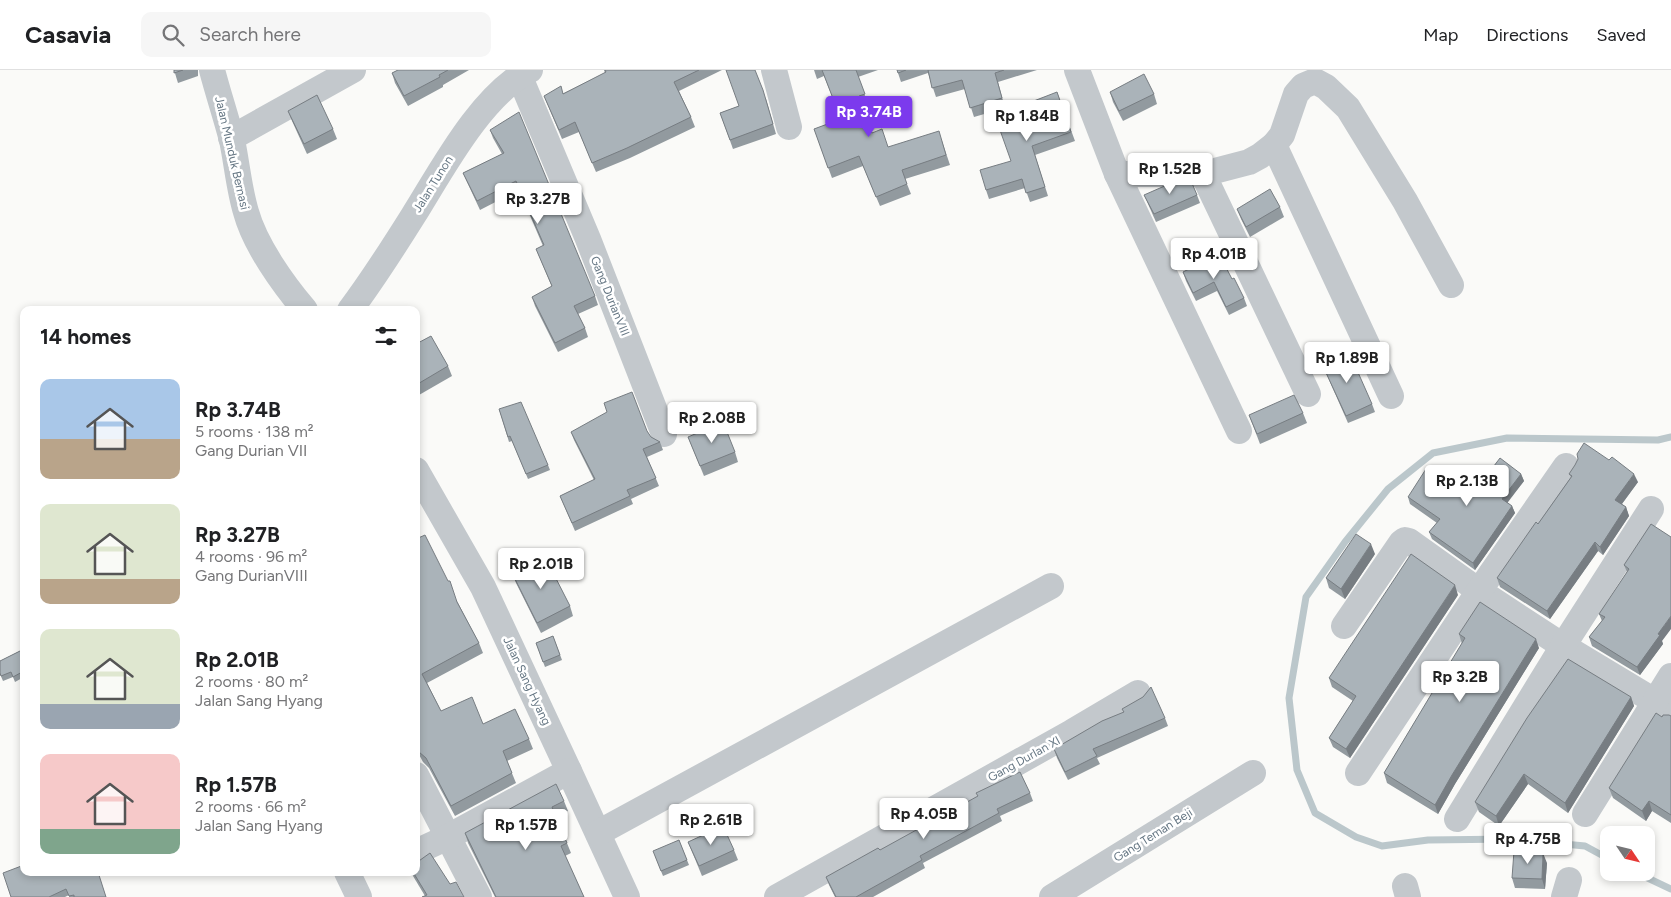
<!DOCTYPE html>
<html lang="en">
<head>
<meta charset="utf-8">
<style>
	:root { --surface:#fff; --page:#f6f6f6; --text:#202124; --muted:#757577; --line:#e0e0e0; --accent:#7c3aed }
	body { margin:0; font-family:Figtree,sans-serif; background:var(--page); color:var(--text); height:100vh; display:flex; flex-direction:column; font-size:19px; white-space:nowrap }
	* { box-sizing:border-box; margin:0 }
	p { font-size:16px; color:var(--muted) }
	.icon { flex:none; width:28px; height:28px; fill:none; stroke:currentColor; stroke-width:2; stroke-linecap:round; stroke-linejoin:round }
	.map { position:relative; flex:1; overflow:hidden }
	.sheet { position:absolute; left:20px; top:236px; width:400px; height:570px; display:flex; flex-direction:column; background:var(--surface); border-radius:10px; box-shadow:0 2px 8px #0003 }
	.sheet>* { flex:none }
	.needle { width:32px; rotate:125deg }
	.buttons { position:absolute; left:1600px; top:756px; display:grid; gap:10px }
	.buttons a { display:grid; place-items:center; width:55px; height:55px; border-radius:10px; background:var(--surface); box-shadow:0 2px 8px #0003; font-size:25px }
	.price { position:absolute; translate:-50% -42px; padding:0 11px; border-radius:5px; background:#fff; color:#222; font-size:16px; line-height:32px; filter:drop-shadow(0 1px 2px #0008) }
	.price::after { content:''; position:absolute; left:50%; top:30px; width:15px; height:11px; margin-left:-8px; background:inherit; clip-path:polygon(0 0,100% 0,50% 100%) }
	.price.current { background:var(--accent); color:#fff }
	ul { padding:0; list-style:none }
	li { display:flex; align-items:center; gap:15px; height:125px; padding:0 20px }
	li span { display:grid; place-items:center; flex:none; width:140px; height:100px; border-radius:10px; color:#555 }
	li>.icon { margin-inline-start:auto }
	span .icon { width:60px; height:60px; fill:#fffc; stroke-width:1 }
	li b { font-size:21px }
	h2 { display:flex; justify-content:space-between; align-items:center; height:60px; padding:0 20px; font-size:21px }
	header { display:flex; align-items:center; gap:30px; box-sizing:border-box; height:70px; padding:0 25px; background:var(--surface); border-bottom:1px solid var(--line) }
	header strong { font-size:24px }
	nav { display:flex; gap:28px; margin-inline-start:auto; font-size:18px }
	.search { width:350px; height:45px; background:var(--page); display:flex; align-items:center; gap:12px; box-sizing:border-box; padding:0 18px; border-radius:10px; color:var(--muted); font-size:19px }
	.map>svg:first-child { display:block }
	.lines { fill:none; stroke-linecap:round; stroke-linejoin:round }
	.stream { stroke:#bbc7cb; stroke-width:7 }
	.minor { stroke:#c3c8cc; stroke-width:26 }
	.wall { fill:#929a9f }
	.shaded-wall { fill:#777d82 }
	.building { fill:#aab3b9; stroke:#777d82 }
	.labels { text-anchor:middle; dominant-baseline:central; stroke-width:5; stroke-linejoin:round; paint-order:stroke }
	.street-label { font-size:12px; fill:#657683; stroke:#fff }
</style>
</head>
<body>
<header>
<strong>Casavia</strong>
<div class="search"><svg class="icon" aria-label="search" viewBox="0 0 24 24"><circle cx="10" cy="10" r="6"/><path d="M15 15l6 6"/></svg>Search here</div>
<nav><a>Map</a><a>Directions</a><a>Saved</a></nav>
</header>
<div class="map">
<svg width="1671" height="827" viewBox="0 0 1671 827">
	<rect width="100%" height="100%" fill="#fafaf8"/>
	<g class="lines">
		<g class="stream">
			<polyline points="1609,789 1585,776 1512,769 1428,770 1382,776 1356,767 1315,743 1297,700 1289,628 1306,527 1345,472 1388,419 1433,383 1507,368 1658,370 1671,367"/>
			<polyline points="1635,802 1671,819"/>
		</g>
		<g class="minor">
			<path d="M212,0C218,23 226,47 232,70C237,94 239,119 246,142C255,175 283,214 305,240"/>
			<polyline points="774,0 789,57"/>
			<polyline points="1077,0 1117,104 1239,361"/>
			<polyline points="519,5 588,169 664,364"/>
			<polyline points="231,68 353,0"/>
			<polyline points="1274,75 1391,326"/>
			<polyline points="1117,104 1203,104 1249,92 1260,86 1274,75 1282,65 1296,24 1303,16 1315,11 1326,17 1348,38 1405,131 1451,215"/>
			<polyline points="1203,104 1308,324"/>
			<path d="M350,240C375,207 396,173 418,138C445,94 483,24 530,0"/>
			<polyline points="416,400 483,517 569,701 627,827"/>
			<polyline points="1344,556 1401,473 1405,470 1409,471 1479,521 1563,576 1671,641"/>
			<polyline points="1358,703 1479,521 1566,396"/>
			<polyline points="416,705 479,827"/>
			<polyline points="1585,744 1671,606"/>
			<polyline points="1457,749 1563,576 1651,439"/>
			<polyline points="598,763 1051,516"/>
			<polyline points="416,782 448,767 569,701"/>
			<polyline points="347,802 359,827"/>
			<polyline points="1405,816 1408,827"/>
			<polyline points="777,827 1072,662 1138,623"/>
			<polyline points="1052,827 1253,703"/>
			<polyline points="1564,827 1569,810"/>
		</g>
	</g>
	<g class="wall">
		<polygon points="174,0 198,0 198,6 178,13"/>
		<polygon points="398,0 469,0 443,15 443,17 408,36 395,13 392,3"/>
		<polygon points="604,0 722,0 679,21 691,47 695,57 630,88 596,102 579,62 562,69 544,26 564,23 605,3"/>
		<polygon points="814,0 878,0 858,7 868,34 863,36 872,63 888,77 942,71 950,95 905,109 911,124 880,136 863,96 832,108 814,59 841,49 824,6 817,9"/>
		<polygon points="897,0 1037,0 998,12 1005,38 974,47 965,19 936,27 928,3 901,12"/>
		<polygon points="1057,22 1075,71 1035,85 1048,126 1030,132 1025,118 989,129 986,120 1011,91"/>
		<polygon points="1110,22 1154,24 1157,34 1123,51 1113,32"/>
		<polygon points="766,29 776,64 733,79 720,43 739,36"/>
		<polygon points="288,41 333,59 337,69 307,84 292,51"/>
		<polygon points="490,60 595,226 598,235 578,244 585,258 588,267 558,282 535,236 532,227 552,217 536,179 543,176 519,120 480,140 467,112 463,103 502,84 493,68"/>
		<polygon points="1144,125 1197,125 1200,133 1156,152"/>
		<polygon points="1280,137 1284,147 1250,167 1241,149 1237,139"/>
		<polygon points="1183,202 1232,209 1244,228 1247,236 1229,245 1217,221 1196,231 1186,211"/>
		<polygon points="416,274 448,296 452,306 419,325 416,320"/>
		<polygon points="1322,294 1372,334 1375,342 1348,353"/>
		<polygon points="499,339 548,395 550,400 528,409 512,371 509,372"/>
		<polygon points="1303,343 1307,353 1260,374 1249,345"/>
		<polygon points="647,361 651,367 660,372 663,380 647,387 659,416 631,429 633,434 575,461 560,426 594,410 574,370 571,362"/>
		<polygon points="688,367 735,382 738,392 704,406"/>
		<polygon points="1521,404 1524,411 1507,432 1512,436 1515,443 1475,500 1432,469 1429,462 1437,453 1410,434 1408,427 1457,420 1481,413"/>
		<polygon points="1569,404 1638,412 1622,434 1626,437 1629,446 1603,485 1598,481 1550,549 1500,517 1497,508 1538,454 1571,407"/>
		<polygon points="1671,467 1662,571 1663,574 1640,605 1592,576 1589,567 1602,551 1599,544 1627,502 1624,495"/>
		<polygon points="416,469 458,533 479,573 483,583 427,613 441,641 529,669 533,679 507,691 516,713 455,746 429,698 423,692 416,679"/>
		<polygon points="1375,484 1345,529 1329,518 1326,508"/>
		<polygon points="512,503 570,536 573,546 541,563 516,513"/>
		<polygon points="1458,525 1350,688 1333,677 1329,668 1353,631 1332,617 1329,608"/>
		<polygon points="1459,564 1539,578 1455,714 1438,744 1387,713 1384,703 1462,574"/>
		<polygon points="553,566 562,590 545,597 536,573"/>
		<polygon points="24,579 24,607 15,612 13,607 3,611 0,604 0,591"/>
		<polygon points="1631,627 1634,636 1568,743 1528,714 1499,756 1479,742 1475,732"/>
		<polygon points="1671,646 1671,753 1652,741 1646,751 1613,728 1609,718 1662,647"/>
		<polygon points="1165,648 1168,656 1097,688 1100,694 1068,710 1057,688 1054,679"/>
		<polygon points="1030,723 1033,731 1000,746 1002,751 923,793 925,798 873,827 835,827 829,815 826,807 880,780"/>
		<polygon points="564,731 568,741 556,746 571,783 565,786 584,827 495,827 468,773 465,763"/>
		<polygon points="679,770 689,795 663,806 655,786"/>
		<polygon points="688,772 734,780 738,790 702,806"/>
		<polygon points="1547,793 1545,819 1515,818 1512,808"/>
		<polygon points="412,802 416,802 450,814 425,826 413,806"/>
		<polygon points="29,805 106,827 69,827 69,825 65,827 11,827"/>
	</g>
	<g class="shaded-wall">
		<polygon points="1521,404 1524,411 1505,436 1502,429"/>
		<polygon points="1634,404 1638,412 1618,439 1615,430"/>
		<polygon points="1512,436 1515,443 1475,500 1473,493"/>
		<polygon points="1626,437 1629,446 1603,485 1600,477"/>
		<polygon points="1595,472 1598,481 1550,549 1547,541"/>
		<polygon points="1371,474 1375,484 1345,529 1341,519"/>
		<polygon points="1455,515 1458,525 1350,688 1346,679"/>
		<polygon points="1671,546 1671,559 1662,571 1663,574 1640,605 1637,597 1658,564"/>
		<polygon points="1536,569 1539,578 1455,714 1438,744 1435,735 1452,705"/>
		<polygon points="1631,627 1634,636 1568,743 1565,733"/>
		<polygon points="1524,704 1528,714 1499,756 1496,746"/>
		<polygon points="1649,731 1652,741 1646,751 1642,741"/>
		<polygon points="1543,783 1547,793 1545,819 1542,809"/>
	</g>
	<g class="building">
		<polygon points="174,0 183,0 174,3"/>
		<polygon points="398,0 448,0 439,5 440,7 404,26 392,3"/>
		<polygon points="605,0 699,0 674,12 691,47 627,78 592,93 575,52 559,60 544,26 561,16 563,24 606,2"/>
		<polygon points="726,0 755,0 763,20 773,54 730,70 720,43 739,36"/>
		<polygon points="822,0 856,0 865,24 859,26 872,63 882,59 888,77 939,61 946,85 902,100 907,114 876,127 859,86 828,98 814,59 841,49"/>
		<polygon points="897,0 906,0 898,3"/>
		<polygon points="928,0 1004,0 995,3 1002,28 970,38 962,10 932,18"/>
		<polygon points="1144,4 1154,24 1119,41 1110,22"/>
		<polygon points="1057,22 1071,62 1032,76 1045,117 1026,123 1022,109 986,120 980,100 1011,91 995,46"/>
		<polygon points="317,25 333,59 304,74 288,41"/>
		<polygon points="519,42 595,226 574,236 585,258 555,273 532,227 552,216 536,179 544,175 516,111 477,131 463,103 504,83 490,60"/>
		<polygon points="1176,111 1191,111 1197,125 1154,144 1144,125"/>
		<polygon points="1270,119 1280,137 1246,157 1237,139"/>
		<polygon points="1219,184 1232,209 1234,208 1244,228 1226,237 1214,212 1193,223 1183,202"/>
		<polygon points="431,266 448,296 416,315 416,274"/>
		<polygon points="1349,282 1372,334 1346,346 1322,294"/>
		<polygon points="632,322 647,361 651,367 660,372 643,379 656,408 627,420 630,426 572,453 560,426 595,409 571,362 607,342 604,333"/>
		<polygon points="1294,325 1303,343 1257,364 1249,345"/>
		<polygon points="521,332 548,395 526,404 510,366 508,367 499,339"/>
		<polygon points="723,352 735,382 700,396 688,367"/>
		<polygon points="1584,373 1609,390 1612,387 1634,404 1615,430 1626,437 1600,477 1595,472 1547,541 1497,508 1536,452 1538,454 1572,406 1569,404 1575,395 1578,389 1577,384"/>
		<polygon points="1500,388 1521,404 1502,429 1512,436 1473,493 1429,462 1440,449 1408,427 1426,399 1457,420 1470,403 1481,413"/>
		<polygon points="1651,454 1671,467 1671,546 1658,564 1660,565 1637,597 1589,567 1605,547 1599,544 1629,499 1624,495"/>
		<polygon points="1356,464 1371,474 1341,519 1326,508"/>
		<polygon points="425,465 448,511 450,511 457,532 479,573 422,604 441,641 472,627 483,654 515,639 529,669 503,681 512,703 451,736 426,688 419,682 416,676 416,469"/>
		<polygon points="1411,484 1455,515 1346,679 1329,668 1356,626 1329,608"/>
		<polygon points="545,487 570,536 537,553 512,503"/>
		<polygon points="1480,532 1536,569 1452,705 1435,735 1384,703 1465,568 1459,564"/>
		<polygon points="553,566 560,585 543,592 536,573"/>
		<polygon points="24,579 24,601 13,607 11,602 1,606 0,603 0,591"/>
		<polygon points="1568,589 1631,627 1565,733 1524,704 1496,746 1475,732 1527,648"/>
		<polygon points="1151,617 1165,648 1093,679 1097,686 1065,702 1054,679 1102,651 1124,642 1122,639 1143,627"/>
		<polygon points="1656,643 1662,647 1663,645 1669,645 1671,646 1671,745 1649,731 1642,741 1609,718"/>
		<polygon points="1020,702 1030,723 997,739 999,743 920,786 922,790 856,827 836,827 826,807 878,778 880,780 978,726 976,723"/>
		<polygon points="556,714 564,731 552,737 567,773 561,776 584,827 496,827 465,763"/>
		<polygon points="723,756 734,780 699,796 688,772"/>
		<polygon points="679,770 687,790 661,801 653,781"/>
		<polygon points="1514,781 1543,783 1542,809 1512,808"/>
		<polygon points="430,783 450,814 456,812 464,827 422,827 427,825 413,802 416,802 416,793"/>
		<polygon points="24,795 24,802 28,802 29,805 35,802 98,802 106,827 74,827 74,825 69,826 66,819 49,827 11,827 3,803"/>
	</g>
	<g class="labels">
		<g class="street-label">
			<text transform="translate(232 83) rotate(77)">Jalan Munduk Bernasi</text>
			<text transform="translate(433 114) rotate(-58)">Jalan Tunon</text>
			<text transform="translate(610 226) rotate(68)">Gang DurianVIII</text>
			<text transform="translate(527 611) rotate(65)">Jalan Sang Hyang</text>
			<text transform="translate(1024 689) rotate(-29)">Gang DurIan XI</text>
			<text transform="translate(1153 765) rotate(-32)">Gang Teman Beji</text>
		</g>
	</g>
</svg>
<div class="buttons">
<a><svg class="needle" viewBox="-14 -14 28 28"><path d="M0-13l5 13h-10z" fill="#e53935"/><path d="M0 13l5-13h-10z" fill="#757577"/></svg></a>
</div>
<b class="price current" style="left:869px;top:68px">Rp 3.74B</b>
<b class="price" style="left:1027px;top:72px">Rp 1.84B</b>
<b class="price" style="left:1170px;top:125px">Rp 1.52B</b>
<b class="price" style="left:538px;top:155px">Rp 3.27B</b>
<b class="price" style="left:1214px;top:210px">Rp 4.01B</b>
<b class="price" style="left:1347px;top:314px">Rp 1.89B</b>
<b class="price" style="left:712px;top:374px">Rp 2.08B</b>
<b class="price" style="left:1467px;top:437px">Rp 2.13B</b>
<b class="price" style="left:541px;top:520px">Rp 2.01B</b>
<b class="price" style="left:1460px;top:633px">Rp 3.2B</b>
<b class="price" style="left:924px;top:770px">Rp 4.05B</b>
<b class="price" style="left:711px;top:776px">Rp 2.61B</b>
<b class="price" style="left:526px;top:781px">Rp 1.57B</b>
<b class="price" style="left:1528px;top:795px">Rp 4.75B</b>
<section class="sheet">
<h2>14 homes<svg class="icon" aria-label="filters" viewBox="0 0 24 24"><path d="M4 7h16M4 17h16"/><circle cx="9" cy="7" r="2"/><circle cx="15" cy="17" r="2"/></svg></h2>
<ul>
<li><span style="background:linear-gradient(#a9c7e8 60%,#b9a48a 0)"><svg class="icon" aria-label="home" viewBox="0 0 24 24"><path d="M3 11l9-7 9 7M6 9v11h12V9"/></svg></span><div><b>Rp 3.74B</b><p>5 rooms · 138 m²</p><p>Gang Durian VII</p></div></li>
<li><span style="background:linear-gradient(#dfe7d0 75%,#b9a48a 0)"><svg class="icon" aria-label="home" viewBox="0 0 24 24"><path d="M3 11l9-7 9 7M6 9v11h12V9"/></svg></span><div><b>Rp 3.27B</b><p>4 rooms · 96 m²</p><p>Gang DurianVIII</p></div></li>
<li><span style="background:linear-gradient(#dfe7d0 75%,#9aa5b1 0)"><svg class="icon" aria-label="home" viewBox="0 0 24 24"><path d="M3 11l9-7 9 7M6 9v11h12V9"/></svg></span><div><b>Rp 2.01B</b><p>2 rooms · 80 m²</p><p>Jalan Sang Hyang</p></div></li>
<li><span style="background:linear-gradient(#f6c9c9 75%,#7fa58c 0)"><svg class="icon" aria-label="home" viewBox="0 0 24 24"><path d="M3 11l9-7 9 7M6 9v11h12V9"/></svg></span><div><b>Rp 1.57B</b><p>2 rooms · 66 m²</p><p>Jalan Sang Hyang</p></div></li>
</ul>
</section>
</div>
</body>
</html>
